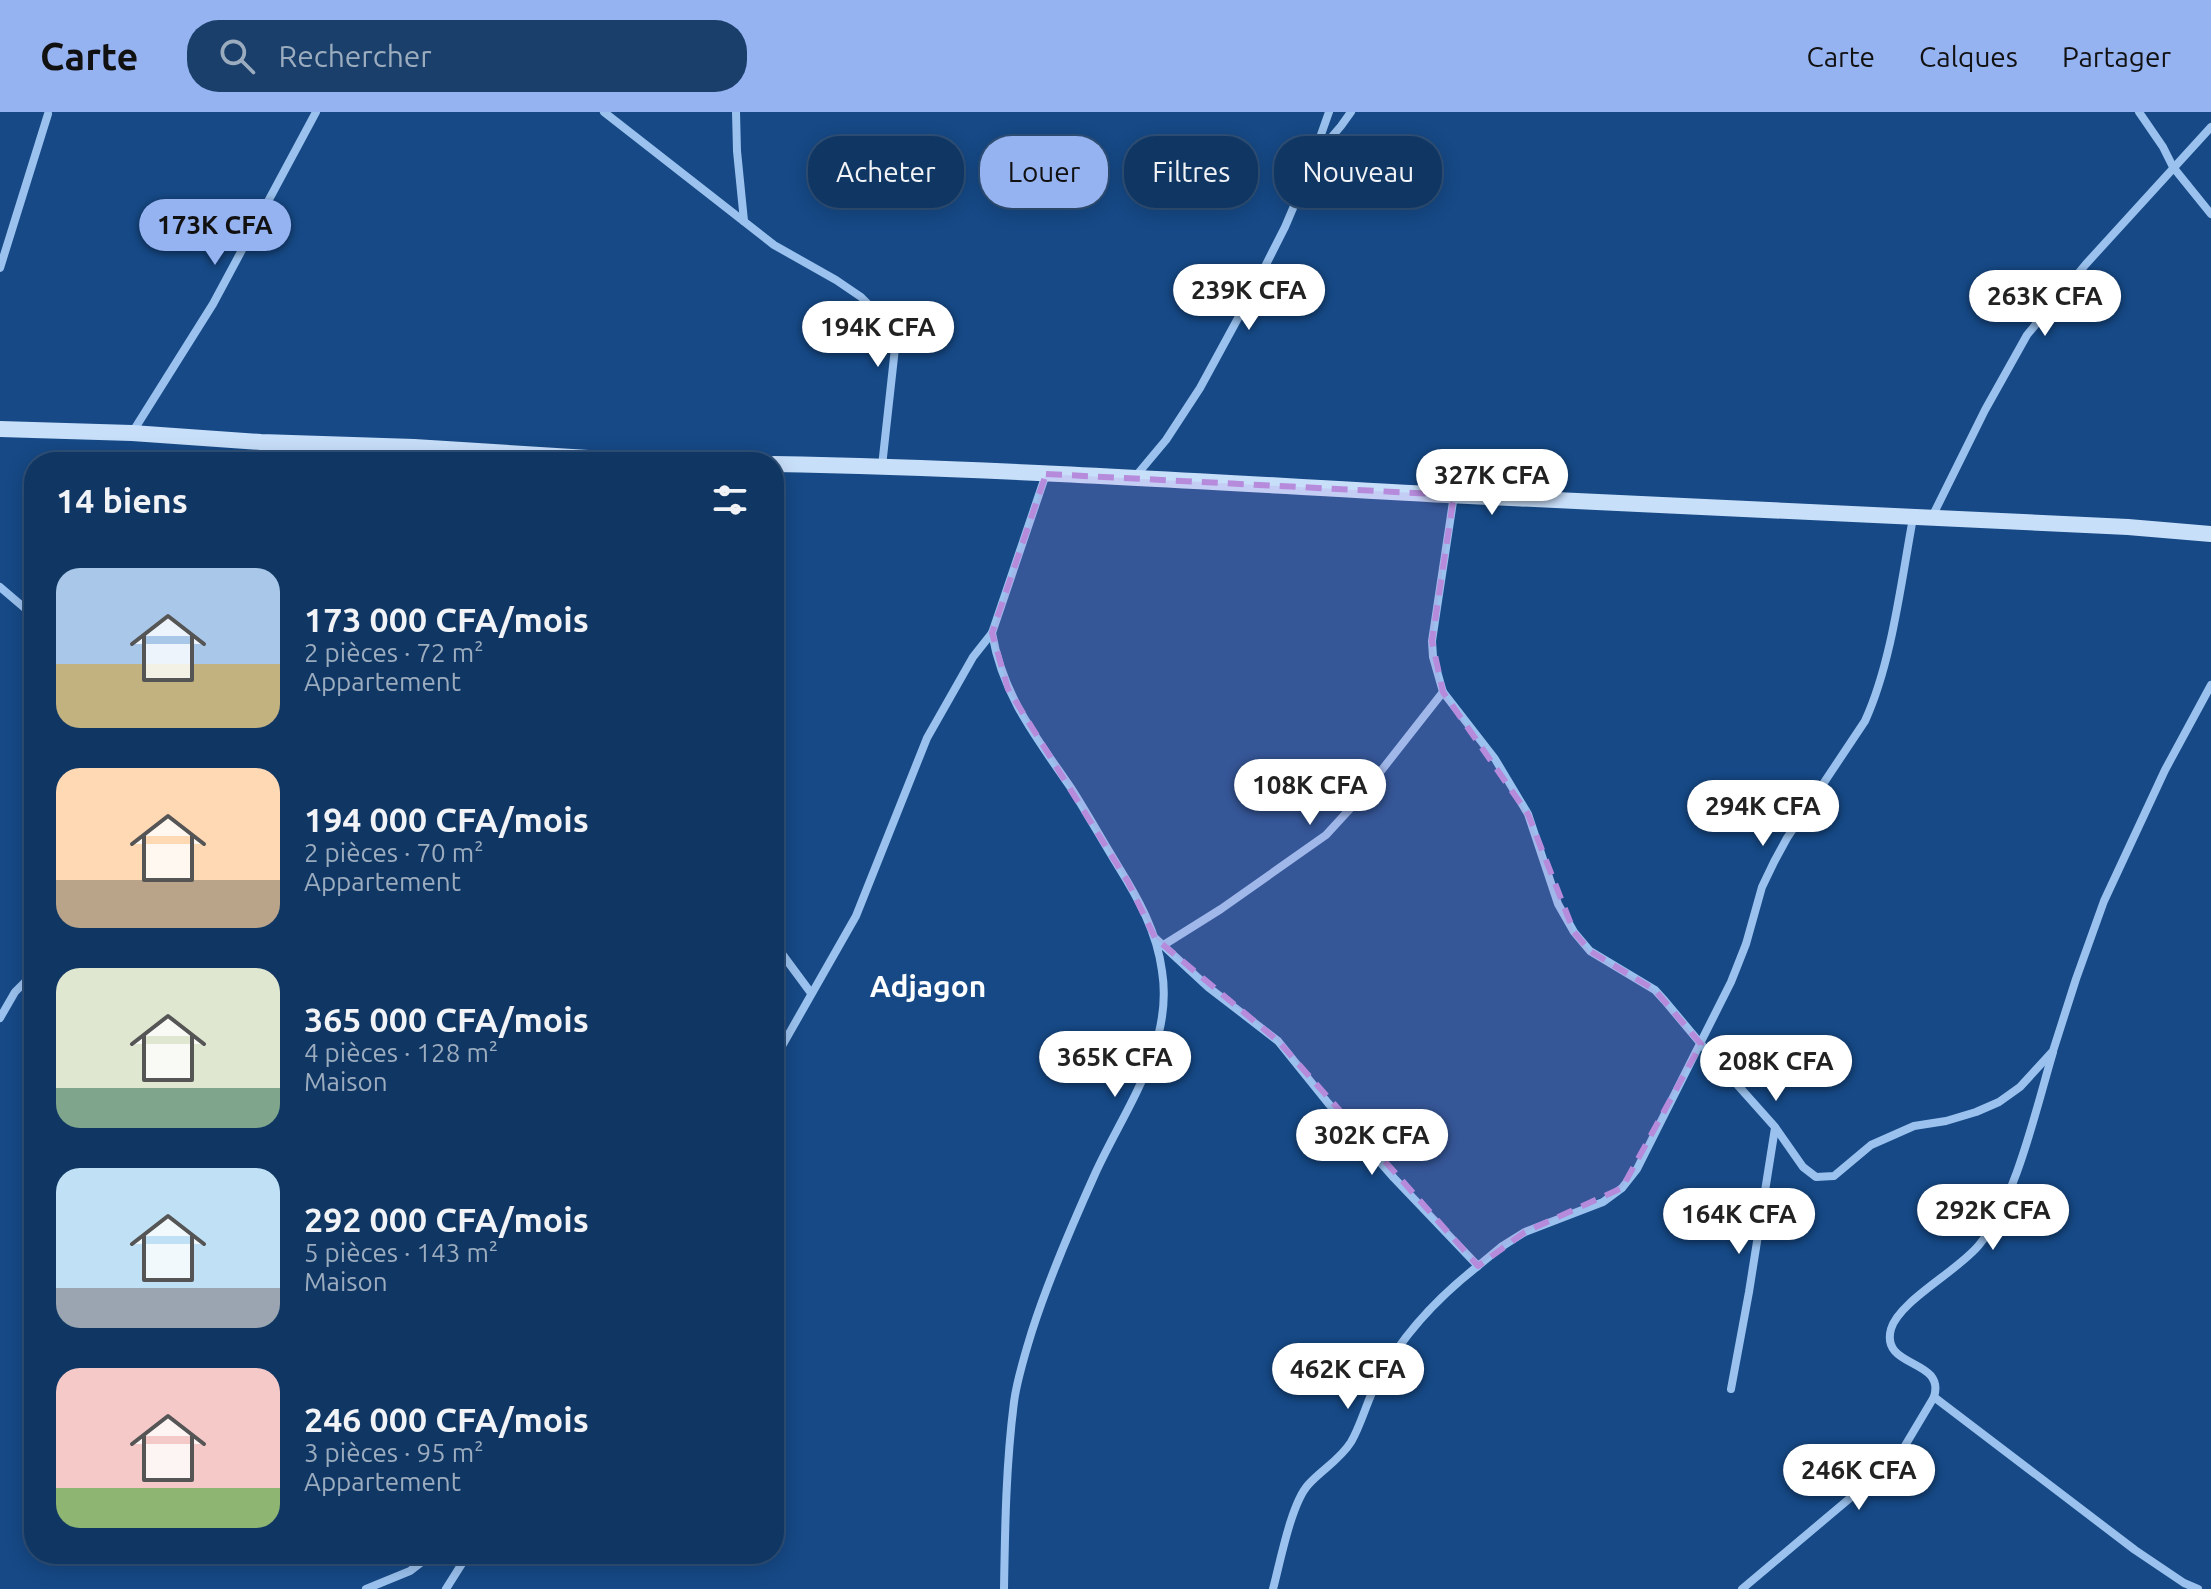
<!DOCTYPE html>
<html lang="fr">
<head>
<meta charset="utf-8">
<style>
	:root { --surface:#103764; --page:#193f6a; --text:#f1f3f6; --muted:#9cacbf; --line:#305178; --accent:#95b2f1 }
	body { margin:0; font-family:Ubuntu,sans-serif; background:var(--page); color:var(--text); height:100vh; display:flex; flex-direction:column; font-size:30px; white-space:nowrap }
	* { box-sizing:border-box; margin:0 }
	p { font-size:26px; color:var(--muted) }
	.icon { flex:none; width:44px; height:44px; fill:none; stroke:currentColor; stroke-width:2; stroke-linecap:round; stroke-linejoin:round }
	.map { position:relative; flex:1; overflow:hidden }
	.side { position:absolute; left:24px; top:340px; width:760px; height:1112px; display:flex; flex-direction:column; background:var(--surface); border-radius:32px; box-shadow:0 4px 20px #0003,0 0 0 2px var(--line) }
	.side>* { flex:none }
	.guide { position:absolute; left:808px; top:24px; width:760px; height:72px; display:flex; gap:16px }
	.price { position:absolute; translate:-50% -68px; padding:0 18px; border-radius:28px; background:#fff; color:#222; font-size:26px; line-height:52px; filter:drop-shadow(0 2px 4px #0008) }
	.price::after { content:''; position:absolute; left:50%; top:48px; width:24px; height:18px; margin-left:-12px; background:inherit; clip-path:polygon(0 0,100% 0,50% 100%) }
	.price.on { background:var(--accent); color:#111 }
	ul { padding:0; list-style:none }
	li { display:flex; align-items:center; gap:24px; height:200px; padding:0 32px }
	li span { display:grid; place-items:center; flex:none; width:224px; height:160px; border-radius:24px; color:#555 }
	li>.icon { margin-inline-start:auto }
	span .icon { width:96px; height:96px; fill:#fffc; stroke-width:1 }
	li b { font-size:34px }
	h2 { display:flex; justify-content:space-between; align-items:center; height:96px; padding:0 32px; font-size:34px }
	.pill { padding:0 28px; border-radius:32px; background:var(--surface); box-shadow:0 4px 20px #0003,0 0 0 2px var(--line); font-size:28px; line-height:72px }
	.pill.on { background:var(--accent); color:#111 }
	header { display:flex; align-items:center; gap:48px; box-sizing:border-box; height:112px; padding:0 40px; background:var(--accent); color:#111 }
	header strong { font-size:38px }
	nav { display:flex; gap:44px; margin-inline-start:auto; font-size:28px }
	.search { width:560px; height:72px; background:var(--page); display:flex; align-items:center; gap:20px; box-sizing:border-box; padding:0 28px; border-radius:32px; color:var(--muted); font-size:30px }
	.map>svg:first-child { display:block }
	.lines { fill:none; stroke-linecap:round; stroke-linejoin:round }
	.street { stroke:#9bc2ee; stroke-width:8 }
	.secondary { stroke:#c8dffa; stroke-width:16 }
	.marked { fill:#b68bdc; fill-opacity:0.2; stroke:#b68bdc; stroke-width:6; stroke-dasharray:16 10; stroke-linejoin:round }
	.labels { text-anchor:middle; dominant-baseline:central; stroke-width:8; stroke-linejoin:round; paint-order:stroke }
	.quarter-label { font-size:30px; font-weight:bold; fill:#fff; stroke:#164986 }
</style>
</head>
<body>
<header>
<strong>Carte</strong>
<div class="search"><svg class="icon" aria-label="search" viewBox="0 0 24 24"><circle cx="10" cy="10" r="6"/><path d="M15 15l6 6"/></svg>Rechercher</div>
<nav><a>Carte</a><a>Calques</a><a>Partager</a></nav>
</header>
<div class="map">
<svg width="2211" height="1477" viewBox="0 0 2211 1477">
	<rect width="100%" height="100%" fill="#164986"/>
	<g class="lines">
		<g class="street">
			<polyline points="604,0 774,133 836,168 861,185 871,195 882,209 895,236 882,354"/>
			<polyline points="736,0 737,39 744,109"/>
			<polyline points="2139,0 2163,35 2173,55 2211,102"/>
			<polyline points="1317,42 1341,14 1351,0"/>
			<polyline points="0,156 48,2"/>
			<polyline points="132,321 213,192 316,0"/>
			<polyline points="351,333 360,350"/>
			<polyline points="1135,365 1166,328 1200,276 1249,186 1285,115 1305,68 1329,0"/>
			<polyline points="1454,383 1432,529 1433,545 1443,580 1495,647 1528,702 1558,792 1574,820 1590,839 1655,878 1665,889 1701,932 1775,1015 1803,1055 1816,1065 1834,1064 1871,1033 1914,1014 1946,1009 1976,1000 1999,990 2020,975 2053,939 2076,867 2104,789 2165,658 2211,573"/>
			<polyline points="1931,407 1985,298 2027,223 2086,152 2211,15"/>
			<polyline points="0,475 34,504"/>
			<path d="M992,521C1003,584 1036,625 1071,676C1087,701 1102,728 1118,754C1138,786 1157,820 1162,859C1174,933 1124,998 1095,1062C1072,1113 1049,1166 1032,1219C1025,1242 1017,1267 1014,1290C1006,1352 1005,1415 1004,1477"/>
			<path d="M1155,826L1208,875L1278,929L1328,991L1394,1066L1478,1154L1501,1135L1525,1120L1603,1090L1622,1076L1637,1057L1731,870L1746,832L1762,775L1774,750L1787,726L1865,609C1892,550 1901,470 1913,406"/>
			<polyline points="774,831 811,881"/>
			<polyline points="1162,834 1221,797 1326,723 1359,687 1443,580"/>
			<polyline points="0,906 15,880 34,861"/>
			<polyline points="774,948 856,804 927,626 973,545 992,521 1046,362"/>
			<polyline points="1731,1277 1749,1180 1775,1016"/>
			<polyline points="1934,1285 2135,1438 2184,1471 2198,1477"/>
			<polyline points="366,1477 410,1459 432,1442"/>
			<polyline points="446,1477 468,1442"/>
			<path d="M1273,1477C1280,1451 1291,1392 1308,1373C1321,1358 1340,1348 1351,1330C1362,1311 1367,1288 1378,1268C1403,1222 1437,1186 1478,1154"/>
			<path d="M1742,1477L1887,1355L1903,1337L1934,1285C1946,1246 1880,1257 1891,1217C1899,1189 1958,1159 1979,1133C2016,1088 2036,997 2053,940"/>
		</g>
		<g class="secondary">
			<polyline points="0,317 132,321 261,330 414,335 637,349 677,350"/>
			<path d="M774,352C999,356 1223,371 1448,383C1674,395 1901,405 2128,415L2211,422"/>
		</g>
	</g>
	<path class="marked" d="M1046,362L1454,383L1432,529L1443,580L1528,702L1574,820L1590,839L1655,878L1701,932L1622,1076L1525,1120L1478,1154L1278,929L1155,826L1128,770L1008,577L992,521Z"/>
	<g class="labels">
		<g class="quarter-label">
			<text x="928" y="874">Adjagon</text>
		</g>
	</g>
</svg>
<b class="price on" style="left:215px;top:155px">173K CFA</b>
<b class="price" style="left:1249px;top:220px">239K CFA</b>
<b class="price" style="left:2045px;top:226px">263K CFA</b>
<b class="price" style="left:878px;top:257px">194K CFA</b>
<b class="price" style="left:1492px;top:405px">327K CFA</b>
<b class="price" style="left:1310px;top:715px">108K CFA</b>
<b class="price" style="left:1763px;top:736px">294K CFA</b>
<b class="price" style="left:1115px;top:987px">365K CFA</b>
<b class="price" style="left:1776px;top:991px">208K CFA</b>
<b class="price" style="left:1372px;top:1065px">302K CFA</b>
<b class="price" style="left:1993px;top:1140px">292K CFA</b>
<b class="price" style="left:1739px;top:1144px">164K CFA</b>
<b class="price" style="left:1348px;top:1299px">462K CFA</b>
<b class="price" style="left:1859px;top:1400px">246K CFA</b>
<div class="guide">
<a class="pill">Acheter</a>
<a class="pill on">Louer</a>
<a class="pill">Filtres</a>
<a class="pill">Nouveau</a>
</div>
<section class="side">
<h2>14 biens<svg class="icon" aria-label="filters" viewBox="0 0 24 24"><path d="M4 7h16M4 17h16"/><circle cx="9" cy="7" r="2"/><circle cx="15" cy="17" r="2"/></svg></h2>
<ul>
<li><span style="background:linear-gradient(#a9c7e8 60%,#c2b280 0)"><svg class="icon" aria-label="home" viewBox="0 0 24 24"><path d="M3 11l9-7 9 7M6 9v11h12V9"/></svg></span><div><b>173 000 CFA/mois</b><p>2 pièces · 72 m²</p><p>Appartement</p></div></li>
<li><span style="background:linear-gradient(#ffd9b3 70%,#b9a48a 0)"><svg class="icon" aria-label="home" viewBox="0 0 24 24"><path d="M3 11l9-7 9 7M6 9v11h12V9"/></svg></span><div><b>194 000 CFA/mois</b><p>2 pièces · 70 m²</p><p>Appartement</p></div></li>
<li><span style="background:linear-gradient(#dfe7d0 75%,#7fa58c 0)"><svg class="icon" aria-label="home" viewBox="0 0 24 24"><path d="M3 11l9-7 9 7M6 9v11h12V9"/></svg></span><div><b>365 000 CFA/mois</b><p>4 pièces · 128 m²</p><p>Maison</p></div></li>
<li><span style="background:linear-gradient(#bfe0f5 75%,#9aa5b1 0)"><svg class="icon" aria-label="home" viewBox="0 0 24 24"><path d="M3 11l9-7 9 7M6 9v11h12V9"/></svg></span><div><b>292 000 CFA/mois</b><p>5 pièces · 143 m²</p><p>Maison</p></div></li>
<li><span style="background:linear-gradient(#f6c9c9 75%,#8fb573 0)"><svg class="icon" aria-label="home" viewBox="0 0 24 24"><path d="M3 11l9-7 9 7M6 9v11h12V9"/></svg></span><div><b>246 000 CFA/mois</b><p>3 pièces · 95 m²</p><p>Appartement</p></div></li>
</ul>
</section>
</div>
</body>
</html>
